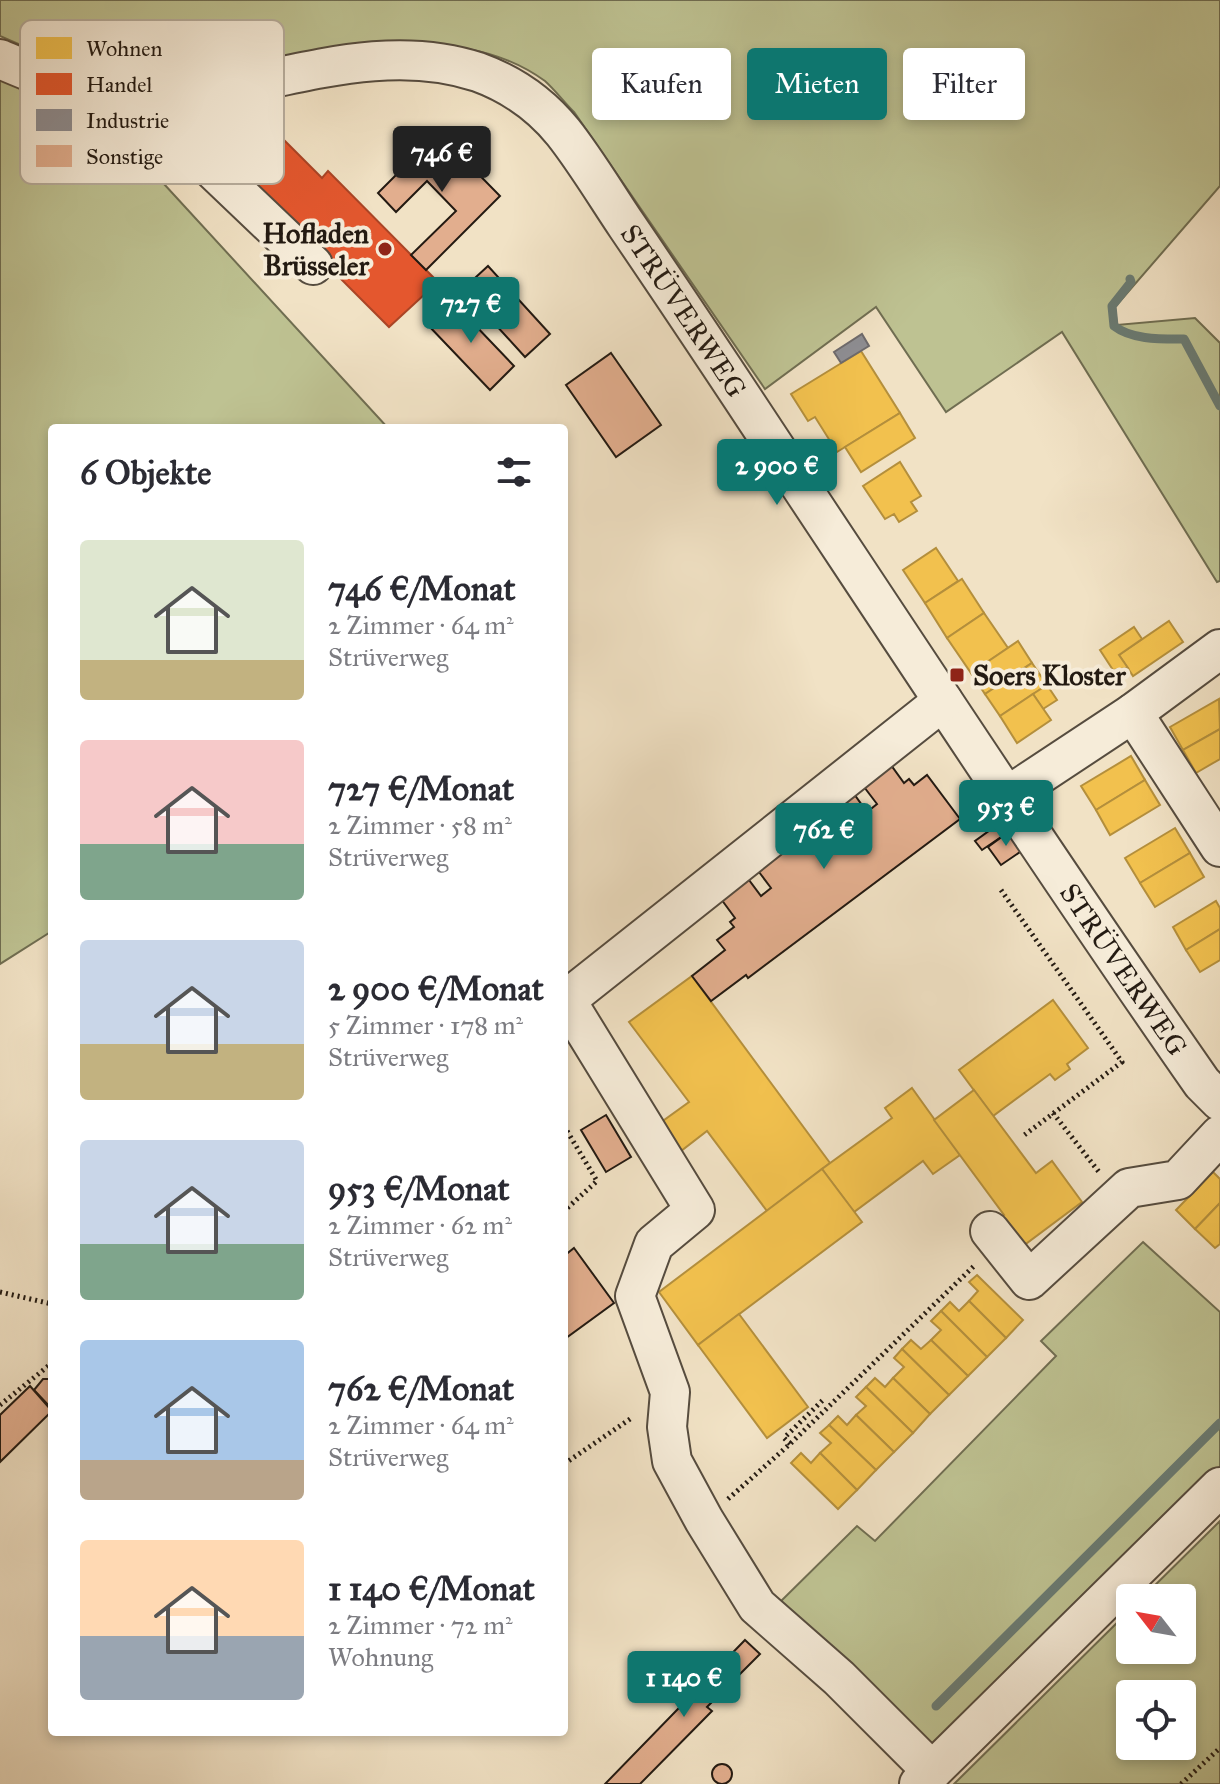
<!DOCTYPE html>
<html lang="de">
<head>
<meta charset="utf-8">
<style>
	:root { --surface:#fff; --page:#f7f7f7; --text:#2b2b33; --muted:#7c7c81; --accent:#0f766e }
	body { margin:0; font-family:"IM FELL Great Primer",serif; background:var(--page); color:var(--text); height:100vh; display:flex; flex-direction:column; font-size:30px; white-space:nowrap }
	* { box-sizing:border-box; margin:0 }
	p { font-size:26px; color:var(--muted) }
	.icon { flex:none; width:44px; height:44px; fill:none; stroke:currentColor; stroke-width:2; stroke-linecap:round; stroke-linejoin:round }
	.map { position:relative; flex:1; overflow:hidden }
	.sheet { position:absolute; left:48px; top:424px; width:520px; height:1312px; display:flex; flex-direction:column; background:var(--surface); border-radius:8px; box-shadow:0 4px 12px #0003 }
	.sheet>* { flex:none }
	.banner { position:absolute; left:592px; top:48px; width:508px; height:72px; display:flex; gap:16px }
	.needle { width:52px; rotate:301deg }
	.controls { position:absolute; left:1116px; top:1584px; display:grid; gap:16px }
	.controls a { display:grid; place-items:center; width:80px; height:80px; border-radius:8px; background:var(--surface); box-shadow:0 4px 12px #0003; font-size:40px }
	.price { position:absolute; translate:-50% -68px; padding:0 18px; border-radius:8px; background:var(--accent); color:#fff; font-size:26px; line-height:52px; filter:drop-shadow(0 2px 4px #0008) }
	.price::after { content:''; position:absolute; left:50%; top:48px; width:24px; height:18px; margin-left:-12px; background:inherit; clip-path:polygon(0 0,100% 0,50% 100%) }
	.price.on { background:#222; color:#fff }
	ul { padding:0; list-style:none }
	li { display:flex; align-items:center; gap:24px; height:200px; padding:0 32px }
	li span { display:grid; place-items:center; flex:none; width:224px; height:160px; border-radius:8px; color:#555 }
	li>.icon { margin-inline-start:auto }
	span .icon { width:96px; height:96px; fill:#fffc; stroke-width:1 }
	li b { font-size:34px }
	h2 { display:flex; justify-content:space-between; align-items:center; height:96px; padding:0 32px; font-size:34px }
	.chip { padding:0 28px; border-radius:8px; background:var(--surface); box-shadow:0 4px 12px #0003; font-size:28px; line-height:72px }
	.chip.on { background:var(--accent); color:#fff }
	.map>svg:first-child { display:block }
	.green { fill:#bec292; stroke:#706e52; stroke-width:2; fill-rule:evenodd }
	.homes { fill:#f2c14e; stroke:#b48f3c; stroke-width:2 }
	.shops { fill:#e4572e; stroke:#aa4526; stroke-width:2 }
	.industry { fill:#8d8d92; stroke:#6d6a6c; stroke-width:2 }
	.lines { fill:none; stroke-linecap:round; stroke-linejoin:round }
	.stream { stroke:#6b7c74; stroke-width:9 }
	.building { fill:#e2ae8e; stroke:#231a12; stroke-width:2 }
	.minor-casing { stroke:#564c3f; stroke-width:42 }
	.path { stroke:#231a12; stroke-width:5; stroke-dasharray:2 4; stroke-linecap:butt }
	.minor { stroke:#f6ecd9; stroke-width:38 }
	.poi-dot { fill:#8f2418; stroke:#f6ecd9; stroke-width:3 }
	.labels { text-anchor:middle; dominant-baseline:central; stroke-width:8; stroke-linejoin:round; paint-order:stroke }
	.poi-label { font-size:28px; font-weight:bold; fill:#231a12; stroke:#f6ecd9; text-anchor:end }
	.street-label { font-size:28px; fill:#231a12; stroke:#f6ecd9 }
	.key { fill:#f6ecd9; stroke:#b7ad9d; stroke-width:2 }
	.key-label { font-size:22px; fill:#231a12 }
</style>
</head>
<body>
<div class="map">
<svg width="1220" height="1784" viewBox="0 0 1220 1784">
	<rect width="100%" height="100%" fill="#f1e2c5"/>
	<filter id="stains"><feTurbulence type="fractalNoise" baseFrequency=".0025" numOctaves="4"/><feColorMatrix values="0 0 0 0 .2 0 0 0 0 .09 0 0 0 0 .02 0 0 0 .5 -.17"/></filter>
	<radialGradient id="worn" r=".72"><stop offset=".6" stop-color="#630" stop-opacity="0"/><stop offset="1" stop-color="#630" stop-opacity=".3"/></radialGradient>
	<g class="green">
		<path d="M0,0H1220V186L1115,307L1117,325L1195,318L1220,343V581L1217,582L1062,332L946,412L876,307L765,389L574,112C564,102 555,90 545,81C434,0 266,78 139,76C89,75 45,56 0,36Z"/>
		<polygon points="0,75 120,112 184,166 164,184 388,428 52,428 52,931 0,964"/>
		<polygon points="1143,1242 1220,1312 1220,1469 932,1755 775,1607 857,1526 875,1541 1056,1356 1041,1341"/>
		<path d="M1220,1521V1784H954L1130,1610V1650H1182V1598H1142ZM1130,1694H1182V1746H1130Z"/>
	</g>
	<g class="homes">
		<polygon points="861,351 900,413 837,452 815,417 808,421 791,394"/>
		<polygon points="900,413 915,438 861,472 845,447"/>
		<polygon points="900,462 921,496 911,502 917,511 899,522 894,514 885,519 863,486"/>
		<polygon points="936,548 958,581 925,603 903,570"/>
		<polygon points="962,579 984,613 947,638 925,603"/>
		<polygon points="984,613 1008,648 971,673 947,638"/>
		<polygon points="1169,621 1183,642 1133,676 1119,655"/>
		<polygon points="1134,627 1142,639 1119,655 1128,668 1113,670 1100,650"/>
		<polygon points="1018,641 1032,663 985,694 971,673"/>
		<polygon points="1032,663 1047,685 1000,716 985,694"/>
		<polygon points="1047,685 1057,700 1043,709 1033,694"/>
		<polygon points="1033,694 1051,720 1017,743 1000,716"/>
		<polygon points="1219,699 1220,729 1183,750 1170,727"/>
		<polygon points="1220,729 1220,759 1196,773 1183,750"/>
		<polygon points="1131,756 1145,780 1096,810 1081,786"/>
		<polygon points="1145,780 1160,805 1110,835 1096,810"/>
		<polygon points="1175,828 1190,853 1140,883 1125,858"/>
		<polygon points="1190,853 1204,877 1155,907 1140,883"/>
		<polygon points="1216,901 1220,908 1220,929 1186,950 1173,927"/>
		<polygon points="1220,929 1220,960 1200,972 1186,950"/>
		<polygon points="692,976 830,1163 767,1211 707,1131 681,1151 660,1123 689,1102 629,1022"/>
		<polygon points="1053,1000 1088,1048 1067,1064 1070,1069 1055,1080 1050,1074 993,1116 959,1070"/>
		<polygon points="912,1088 960,1155 933,1174 923,1161 854,1212 822,1169 892,1118 885,1108"/>
		<polygon points="974,1090 1036,1173 1052,1161 1082,1202 1019,1249 997,1219 1004,1215 934,1120"/>
		<polygon points="822,1169 862,1222 698,1345 659,1292"/>
		<polygon points="1213,1172 1220,1179 1220,1203 1195,1229 1176,1210"/>
		<polygon points="1220,1203 1220,1244 1215,1248 1195,1229"/>
		<polygon points="977,1275 1023,1320 1006,1338 969,1301 978,1291 969,1282"/>
		<polygon points="969,1301 1006,1338 987,1357 941,1311 950,1302 959,1311"/>
		<polygon points="941,1311 987,1357 968,1376 931,1340 941,1330 931,1321"/>
		<polygon points="739,1314 808,1407 767,1438 698,1345"/>
		<polygon points="911,1340 921,1349 931,1340 968,1376 949,1395 902,1349"/>
		<polygon points="902,1349 949,1395 930,1414 893,1378 904,1367 894,1358"/>
		<polygon points="875,1378 885,1387 893,1378 930,1414 913,1433 866,1387"/>
		<polygon points="866,1387 913,1433 894,1452 856,1415 866,1406 856,1397"/>
		<polygon points="856,1415 894,1452 876,1470 829,1425 838,1416 847,1425"/>
		<polygon points="829,1425 876,1470 857,1490 820,1453 831,1443 820,1433"/>
		<polygon points="801,1453 811,1463 820,1453 857,1490 838,1509 791,1463"/>
	</g>
	<polygon class="shops" points="259,115 322,178 328,171 438,282 389,327 218,156"/>
	<polygon class="industry" points="862,334 869,346 841,363 834,352"/>
	<g class="lines">
		<g class="stream">
			<path d="M1130,279L1131,282L1112,306L1114,326C1132,340 1161,339 1184,339L1220,406"/>
			<polyline points="936,1706 1220,1423"/>
		</g>
	</g>
	<g class="building">
		<polygon points="438,133 500,196 426,270 411,255 456,211 427,181 396,212 378,193"/>
		<polygon points="488,266 550,334 525,357 463,289"/>
		<polygon points="452,301 514,366 490,390 427,324"/>
		<polygon points="611,353 661,425 616,457 566,385"/>
		<polygon points="883,754 904,783 909,779 914,785 927,775 960,819 748,978 746,975 711,1001 692,976 725,950 717,940 734,927 730,922 735,918 713,888 740,868 761,896 771,888 756,868 854,794 867,812 877,804 855,775"/>
		<polygon points="1000,823 1007,833 982,850 975,841"/>
		<polygon points="1010,831 1023,850 1001,865 988,847"/>
		<polygon points="606,1115 631,1157 606,1172 581,1130"/>
		<polygon points="574,1248 614,1303 566,1338 564,1256"/>
		<polygon points="43,1379 52,1379 52,1409 34,1390"/>
		<polygon points="30,1386 52,1411 0,1462 0,1415"/>
		<polygon points="745,1640 760,1654 707,1707 712,1711 640,1784 605,1784"/>
		<circle cx="722" cy="1774" r="10"/>
	</g>
	<g class="lines">
		<g class="minor-casing">
			<g id="minor">
				<path id="s1" d="M0,59C45,78 92,99 142,98C254,96 367,35 478,72C511,84 541,105 563,132C586,161 606,195 627,226C678,301 728,376 778,452C918,663 1057,875 1202,1083L1220,1101"/>
				<polyline points="139,99 313,265"/>
				<polyline points="1133,713 1220,649"/>
				<polyline points="1006,797 1133,713 1220,847"/>
				<polyline points="990,1231 1029,1280 1129,1188 1178,1180 1220,1135"/>
				<polyline points="932,1771 839,1678 757,1606 704,1520 672,1461 667,1427 670,1392 635,1296 654,1244 695,1210 566,1000 943,701"/>
				<polyline points="919,1784 1220,1487"/>
			</g>
		</g>
		<g class="path">
			<polyline points="1001,890 1122,1062 1023,1136"/>
			<polyline points="1053,1113 1099,1172"/>
			<polyline points="564,1126 597,1181 564,1211"/>
			<polyline points="0,1292 52,1304"/>
			<polyline points="0,1405 52,1363"/>
			<polyline points="790,1444 784,1438 824,1399"/>
			<polyline points="564,1464 633,1417"/>
			<polyline points="728,1499 790,1444 975,1265"/>
			<polyline points="1181,1784 1220,1748"/>
		</g>
		<use href="#minor" class="minor"/>
	</g>
	<g class="poi-dot">
		<circle cx="385" cy="249" r="8"/>
		<rect x="949" y="667" width="16" height="16" rx="4"/>
	</g>
	<g class="labels">
		<g class="poi-label">
			<text x="369" y="233">Hofladen<tspan x="369" dy="32">Brüsseler</tspan></text>
			<text x="973" y="675" text-anchor="start">Soers Kloster</text>
		</g>
		<g class="street-label">
			<text stroke="none"><textPath href="#s1" startOffset="810">STRÜVERWEG</textPath></text>
			<text stroke="none"><textPath href="#s1" startOffset="1602">STRÜVERWEG</textPath></text>
		</g>
	</g>
	<rect x="20" y="20" width="264" height="164" rx="12" class="key"/>
	<rect x="36" y="37" width="36" height="22" fill="#f2c14e"/>
	<rect x="36" y="73" width="36" height="22" fill="#e4572e"/>
	<rect x="36" y="109" width="36" height="22" fill="#8d8d92"/>
	<rect x="36" y="145" width="36" height="22" fill="#e2ae8e"/>
	<g class="key-label">
		<text x="86" y="56">Wohnen</text>
		<text x="86" y="92">Handel</text>
		<text x="86" y="128">Industrie</text>
		<text x="86" y="164">Sonstige</text>
	</g>
	<rect width="100%" height="100%" filter="url(#stains)"/>
	<rect width="100%" height="100%" fill="url(#worn)"/>
</svg>
<div class="controls">
<a><svg class="needle" viewBox="-14 -14 28 28"><path d="M0-13l5 13h-10z" fill="#e53935"/><path d="M0 13l5-13h-10z" fill="#7c7c81"/></svg></a>
<a><svg class="icon" aria-label="locate" viewBox="0 0 24 24"><circle cx="12" cy="12" r="6"/><path d="M12 2v4M12 18v4M2 12h4M18 12h4"/></svg></a>
</div>
<b class="price on" style="left:442px;top:194px">746 €</b>
<b class="price" style="left:471px;top:345px">727 €</b>
<b class="price" style="left:777px;top:507px">2 900 €</b>
<b class="price" style="left:1006px;top:848px">953 €</b>
<b class="price" style="left:824px;top:871px">762 €</b>
<b class="price" style="left:684px;top:1719px">1 140 €</b>
<div class="banner">
<a class="chip">Kaufen</a>
<a class="chip on">Mieten</a>
<a class="chip">Filter</a>
</div>
<section class="sheet">
<h2>6 Objekte<svg class="icon" aria-label="filters" viewBox="0 0 24 24"><path d="M4 7h16M4 17h16"/><circle cx="9" cy="7" r="2"/><circle cx="15" cy="17" r="2"/></svg></h2>
<ul>
<li><span style="background:linear-gradient(#dfe7d0 75%,#c2b280 0)"><svg class="icon" aria-label="home" viewBox="0 0 24 24"><path d="M3 11l9-7 9 7M6 9v11h12V9"/></svg></span><div><b>746 €/Monat</b><p>2 Zimmer · 64 m²</p><p>Strüverweg</p></div></li>
<li><span style="background:linear-gradient(#f6c9c9 65%,#7fa58c 0)"><svg class="icon" aria-label="home" viewBox="0 0 24 24"><path d="M3 11l9-7 9 7M6 9v11h12V9"/></svg></span><div><b>727 €/Monat</b><p>2 Zimmer · 58 m²</p><p>Strüverweg</p></div></li>
<li><span style="background:linear-gradient(#c9d6e8 65%,#c2b280 0)"><svg class="icon" aria-label="home" viewBox="0 0 24 24"><path d="M3 11l9-7 9 7M6 9v11h12V9"/></svg></span><div><b>2 900 €/Monat</b><p>5 Zimmer · 178 m²</p><p>Strüverweg</p></div></li>
<li><span style="background:linear-gradient(#c9d6e8 65%,#7fa58c 0)"><svg class="icon" aria-label="home" viewBox="0 0 24 24"><path d="M3 11l9-7 9 7M6 9v11h12V9"/></svg></span><div><b>953 €/Monat</b><p>2 Zimmer · 62 m²</p><p>Strüverweg</p></div></li>
<li><span style="background:linear-gradient(#a9c7e8 75%,#b9a48a 0)"><svg class="icon" aria-label="home" viewBox="0 0 24 24"><path d="M3 11l9-7 9 7M6 9v11h12V9"/></svg></span><div><b>762 €/Monat</b><p>2 Zimmer · 64 m²</p><p>Strüverweg</p></div></li>
<li><span style="background:linear-gradient(#ffd9b3 60%,#9aa5b1 0)"><svg class="icon" aria-label="home" viewBox="0 0 24 24"><path d="M3 11l9-7 9 7M6 9v11h12V9"/></svg></span><div><b>1 140 €/Monat</b><p>2 Zimmer · 72 m²</p><p>Wohnung</p></div></li>
</ul>
</section>
</div>
</body>
</html>
